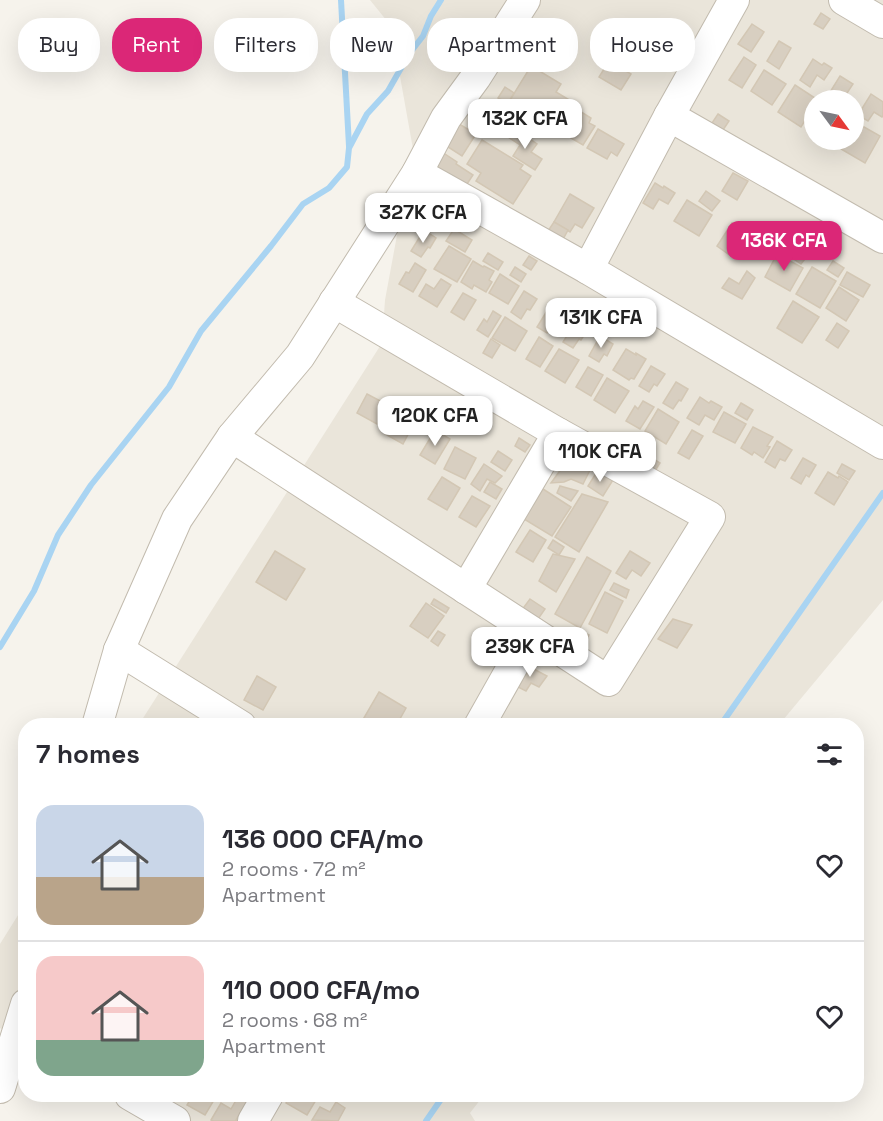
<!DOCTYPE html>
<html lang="en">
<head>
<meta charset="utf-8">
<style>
	:root { --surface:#fff; --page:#f2f2f3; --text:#2b2b33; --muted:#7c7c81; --line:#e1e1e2; --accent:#db2777 }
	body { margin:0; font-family:"Space Grotesk",sans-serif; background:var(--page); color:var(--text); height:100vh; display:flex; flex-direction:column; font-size:22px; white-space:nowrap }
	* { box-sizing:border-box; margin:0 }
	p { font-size:20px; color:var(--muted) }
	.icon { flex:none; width:33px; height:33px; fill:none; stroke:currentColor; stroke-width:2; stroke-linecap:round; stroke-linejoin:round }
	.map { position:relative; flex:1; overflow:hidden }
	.panel { position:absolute; left:18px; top:718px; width:846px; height:384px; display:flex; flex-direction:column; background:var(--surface); border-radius:24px; box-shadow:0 6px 24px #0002 }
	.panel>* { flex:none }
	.guide { position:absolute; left:18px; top:18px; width:848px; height:54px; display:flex; gap:12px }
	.needle { width:39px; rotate:123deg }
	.controls { position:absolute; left:804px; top:90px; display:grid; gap:12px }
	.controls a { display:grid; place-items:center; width:60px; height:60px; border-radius:50%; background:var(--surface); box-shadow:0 6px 24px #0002; font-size:30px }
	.price { position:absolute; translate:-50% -51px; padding:0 14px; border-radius:12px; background:#fff; color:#222; font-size:20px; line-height:39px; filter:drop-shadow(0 2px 3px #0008) }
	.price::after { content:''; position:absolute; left:50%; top:36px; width:18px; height:14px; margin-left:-9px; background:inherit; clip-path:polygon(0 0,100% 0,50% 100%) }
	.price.on { background:var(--accent); color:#fff }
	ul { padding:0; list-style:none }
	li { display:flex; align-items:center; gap:18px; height:150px; padding:0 18px }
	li+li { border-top:2px solid var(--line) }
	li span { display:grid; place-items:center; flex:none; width:168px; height:120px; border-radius:18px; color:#555 }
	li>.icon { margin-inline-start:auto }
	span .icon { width:72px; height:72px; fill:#fffc; stroke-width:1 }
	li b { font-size:26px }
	h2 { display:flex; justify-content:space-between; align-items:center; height:72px; padding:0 18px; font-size:26px }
	.tag { padding:0 21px; border-radius:24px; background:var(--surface); box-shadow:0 6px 24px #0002; font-size:21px; line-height:54px }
	.tag.on { background:var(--accent); color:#fff }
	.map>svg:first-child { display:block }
	.residential { fill:#eae5da; fill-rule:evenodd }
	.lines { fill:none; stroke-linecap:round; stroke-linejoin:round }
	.stream { stroke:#a9d4f2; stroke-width:6 }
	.building { fill:#d8cfc1; stroke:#d3c7b4; stroke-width:1.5 }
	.minor-casing { stroke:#c2bbae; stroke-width:32 }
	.minor { stroke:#fff; stroke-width:30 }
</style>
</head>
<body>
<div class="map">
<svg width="883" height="1121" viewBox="0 0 883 1121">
	<rect width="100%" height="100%" fill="#f6f3ec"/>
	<g class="residential">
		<path d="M370,0H883V600L778,726H138L382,343L385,300L413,149L391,26ZM814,100H854V140H814Z"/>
		<polygon points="25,904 25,1043 0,1028 0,944"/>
		<polygon points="113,1095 484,1095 470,1113 475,1121 156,1121"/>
	</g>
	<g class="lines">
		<g class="stream">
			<polyline points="341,0 349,146"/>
			<polyline points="0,647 34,591 58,535 91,485 169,387 201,331 271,246 303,204 329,188 347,167 349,148 367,114 388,91 409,54 423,36 431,16 441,0"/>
			<polyline points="720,726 883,493"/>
			<polyline points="426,1121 444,1095"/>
		</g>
	</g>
	<g class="building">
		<polygon points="821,13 830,19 823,29 814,24"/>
		<polygon points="752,24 764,32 751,52 738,44"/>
		<polygon points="779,41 791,48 779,69 767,61"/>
		<polygon points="744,57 756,65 742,88 729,80"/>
		<polygon points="813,59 822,65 824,63 832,68 824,80 817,75 810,87 800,80"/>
		<polygon points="609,61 631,74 621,90 599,77"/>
		<polygon points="531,66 561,84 556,92 576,104 559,131 510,100"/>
		<polygon points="764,70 786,84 772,105 751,91"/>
		<polygon points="840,76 853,84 845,96 842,95 839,100 832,100 827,97"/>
		<polygon points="795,85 818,100 814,100 814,106 801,127 778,112"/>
		<polygon points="505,87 514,93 508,103 498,98"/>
		<polygon points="871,94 883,102 883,116 882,117 874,112 868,121 858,115"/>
		<polygon points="578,110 591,118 589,123 595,126 583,145 564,134"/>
		<polygon points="718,114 729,121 723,130 712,123"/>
		<polygon points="857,123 880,136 865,163 841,149 847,140 854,140 854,128"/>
		<polygon points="459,124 476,134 462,156 445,145"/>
		<polygon points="514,128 537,144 531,152 542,159 535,170 513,156 520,145 508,137"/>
		<polygon points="598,129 624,144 617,156 611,152 607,159 587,148"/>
		<polygon points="482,140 523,165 520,169 531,176 513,204 476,181 481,173 467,164"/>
		<polygon points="442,152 457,162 456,164 473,175 465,187 433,167"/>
		<polygon points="733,173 748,181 737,200 722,191"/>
		<polygon points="655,183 663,188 664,186 675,193 668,204 659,199 653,209 643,203"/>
		<polygon points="706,191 720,201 712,211 699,201"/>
		<polygon points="570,194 594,208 582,228 575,224 570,232 554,222"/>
		<polygon points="687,200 712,215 699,236 674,221"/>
		<polygon points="554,222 568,230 561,243 546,234"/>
		<polygon points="732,223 747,232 731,256 717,246"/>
		<polygon points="454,229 472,240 465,252 446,241"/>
		<polygon points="424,230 436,238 430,248 428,247 421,257 411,251"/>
		<polygon points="791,244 808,255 801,264 785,253"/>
		<polygon points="449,246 471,259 457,282 434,269"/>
		<polygon points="488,253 503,262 498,270 483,261"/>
		<polygon points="777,254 803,268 790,291 765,277"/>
		<polygon points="529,256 537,261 531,270 523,265"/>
		<polygon points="473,261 483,267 484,266 494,271 489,280 492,282 486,292 474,285 472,289 461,282"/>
		<polygon points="833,261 844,268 838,277 827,270"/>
		<polygon points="415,263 426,270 413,292 399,284 406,272 409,273"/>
		<polygon points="515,267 526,274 521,282 510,275"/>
		<polygon points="812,267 836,281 820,308 796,294"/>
		<polygon points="747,271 755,278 742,299 722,288 729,278 739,284"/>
		<polygon points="847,272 870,285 863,297 840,285"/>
		<polygon points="500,274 519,286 508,304 489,293"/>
		<polygon points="441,279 451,285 437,307 419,296 426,284 434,289"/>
		<polygon points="839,287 859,300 846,321 826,308"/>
		<polygon points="524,291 537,299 530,310 527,309 521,319 511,312"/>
		<polygon points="463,293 476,300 464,320 451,312"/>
		<polygon points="793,301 819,317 802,343 777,328"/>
		<polygon points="550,306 562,313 555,325 552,324 547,333 537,327"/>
		<polygon points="493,311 501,316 488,337 477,330 484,319 487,322"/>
		<polygon points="505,317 527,331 515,351 492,338"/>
		<polygon points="576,321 588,329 581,340 579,339 573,348 563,342"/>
		<polygon points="837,323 849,331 838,348 826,340"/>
		<polygon points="600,336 613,344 607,356 604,354 599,362 589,356"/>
		<polygon points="539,337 553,346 540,367 526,359"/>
		<polygon points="491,339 500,345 492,358 483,353"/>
		<polygon points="559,349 579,360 565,383 545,371"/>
		<polygon points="626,349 636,355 636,353 646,359 634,379 631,378 629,380 613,370"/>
		<polygon points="651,366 665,374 657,386 654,384 649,392 639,386"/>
		<polygon points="588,367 603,375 591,396 576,387"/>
		<polygon points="607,378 629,391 615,413 594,400"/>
		<polygon points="676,382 688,389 681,401 679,400 673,409 663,403"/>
		<polygon points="367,394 388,405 377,424 357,413"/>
		<polygon points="481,396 493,404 483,419 471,412"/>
		<polygon points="700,397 709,403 711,401 722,407 714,420 705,415 699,425 687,418"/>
		<polygon points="643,401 654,407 640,429 626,421 635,406 638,409"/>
		<polygon points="741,403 753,410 747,420 735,413"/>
		<polygon points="658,409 679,422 666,444 645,431"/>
		<polygon points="724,412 746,424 735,443 713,432"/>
		<polygon points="396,413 414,423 403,444 385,434"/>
		<polygon points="753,427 773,437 767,446 770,447 763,458 754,452 752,455 741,448"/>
		<polygon points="435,430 450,439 435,464 420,455"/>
		<polygon points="692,430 703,436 689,459 678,453"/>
		<polygon points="519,438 530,445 525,452 515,446"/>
		<polygon points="777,441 792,450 785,461 780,459 775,468 765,462"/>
		<polygon points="455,447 476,458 465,479 444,469"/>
		<polygon points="498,451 512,460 505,471 491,462"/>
		<polygon points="647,455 660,463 655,471 642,462"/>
		<polygon points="570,457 590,470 583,484 571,479 564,482 551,483"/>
		<polygon points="803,458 816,465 809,477 806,475 801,484 791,478"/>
		<polygon points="484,464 502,476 495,483 487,479 480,491 471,484"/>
		<polygon points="842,464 855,471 849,480 837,473"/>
		<polygon points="598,470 613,480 603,496 588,486"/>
		<polygon points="828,472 838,478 839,476 848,482 834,505 815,493"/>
		<polygon points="442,477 460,488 447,510 428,499"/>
		<polygon points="490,482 502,489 496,499 484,492"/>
		<polygon points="560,486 578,491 571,501 557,493"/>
		<polygon points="543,489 571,507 552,536 524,519"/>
		<polygon points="582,494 608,502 579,552 555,537"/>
		<polygon points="472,496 490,506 476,527 459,517"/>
		<polygon points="530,530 546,540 533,562 516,552"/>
		<polygon points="553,540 564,547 559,555 548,548"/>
		<polygon points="275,551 305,569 286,600 256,582"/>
		<polygon points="630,551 650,563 641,576 632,570 626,579 616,573"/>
		<polygon points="553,554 575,559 556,592 539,581"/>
		<polygon points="587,557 611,571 580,628 555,614"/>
		<polygon points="614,583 629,590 626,598 610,590"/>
		<polygon points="605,592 623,601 607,633 589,624"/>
		<polygon points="434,599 449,608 446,613 431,604"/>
		<polygon points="530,599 545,609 536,622 521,611"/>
		<polygon points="426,603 444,616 428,638 410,626"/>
		<polygon points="673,619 692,625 677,648 658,639"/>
		<polygon points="577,630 589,635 584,647 571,642"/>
		<polygon points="438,631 445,635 438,646 431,641"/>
		<polygon points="526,665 547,676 539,687 531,683 526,691 516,686"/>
		<polygon points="257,676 276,687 263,710 244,700"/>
		<polygon points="379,692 406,708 396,726 367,726 361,723"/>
		<polygon points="193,1095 206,1095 214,1100 205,1115 187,1105"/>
		<polygon points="239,1095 248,1100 236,1120 239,1121 213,1121 211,1120 221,1103 231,1109"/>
		<polygon points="290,1095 319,1095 307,1115 286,1103"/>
		<polygon points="336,1102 345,1108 338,1121 312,1120 320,1107 330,1112"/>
	</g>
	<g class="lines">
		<g class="minor-casing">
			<g id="minor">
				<polyline points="844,0 883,23"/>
				<polyline points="669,116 883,238"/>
				<polyline points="417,173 588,269 883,444"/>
				<polyline points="588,269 669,116 734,0"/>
				<polyline points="232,437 608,681 710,517 558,433 334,302"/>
				<polyline points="466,589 558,433"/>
				<polyline points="119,650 241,726"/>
				<polyline points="97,726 119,650 177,519 232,437 300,356 417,173 446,118 476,77 525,0"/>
				<polyline points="479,726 532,632"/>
				<polyline points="0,1088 26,1004"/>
				<polyline points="130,1095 175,1121"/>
				<polyline points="253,1121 268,1095"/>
			</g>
		</g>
		<use href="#minor" class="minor"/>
	</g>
</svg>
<div class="controls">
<a><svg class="needle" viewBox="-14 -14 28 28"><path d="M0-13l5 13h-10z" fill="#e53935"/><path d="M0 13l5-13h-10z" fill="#7c7c81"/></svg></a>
</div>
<b class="price" style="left:525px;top:150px">132K CFA</b>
<b class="price" style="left:423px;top:244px">327K CFA</b>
<b class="price on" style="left:784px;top:272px">136K CFA</b>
<b class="price" style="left:601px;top:349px">131K CFA</b>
<b class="price" style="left:435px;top:447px">120K CFA</b>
<b class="price" style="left:600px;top:483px">110K CFA</b>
<b class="price" style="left:530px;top:678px">239K CFA</b>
<div class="guide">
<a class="tag">Buy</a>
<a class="tag on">Rent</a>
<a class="tag">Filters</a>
<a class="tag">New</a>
<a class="tag">Apartment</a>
<a class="tag">House</a>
</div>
<section class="panel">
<h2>7 homes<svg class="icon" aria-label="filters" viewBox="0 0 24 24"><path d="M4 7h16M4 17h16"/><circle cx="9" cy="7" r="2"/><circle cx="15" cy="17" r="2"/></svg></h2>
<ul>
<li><span style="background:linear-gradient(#c9d6e8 60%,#b9a48a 0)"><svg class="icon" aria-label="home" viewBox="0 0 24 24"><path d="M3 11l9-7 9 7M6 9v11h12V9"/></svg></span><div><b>136 000 CFA/mo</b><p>2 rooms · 72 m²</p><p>Apartment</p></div><svg class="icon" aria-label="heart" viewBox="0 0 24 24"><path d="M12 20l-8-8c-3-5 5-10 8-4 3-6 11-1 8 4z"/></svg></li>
<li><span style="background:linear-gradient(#f6c9c9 70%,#7fa58c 0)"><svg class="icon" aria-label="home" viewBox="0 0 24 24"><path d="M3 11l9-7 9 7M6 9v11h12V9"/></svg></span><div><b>110 000 CFA/mo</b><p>2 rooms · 68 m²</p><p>Apartment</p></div><svg class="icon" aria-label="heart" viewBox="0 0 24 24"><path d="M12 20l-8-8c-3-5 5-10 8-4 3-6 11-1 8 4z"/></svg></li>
</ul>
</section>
</div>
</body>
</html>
